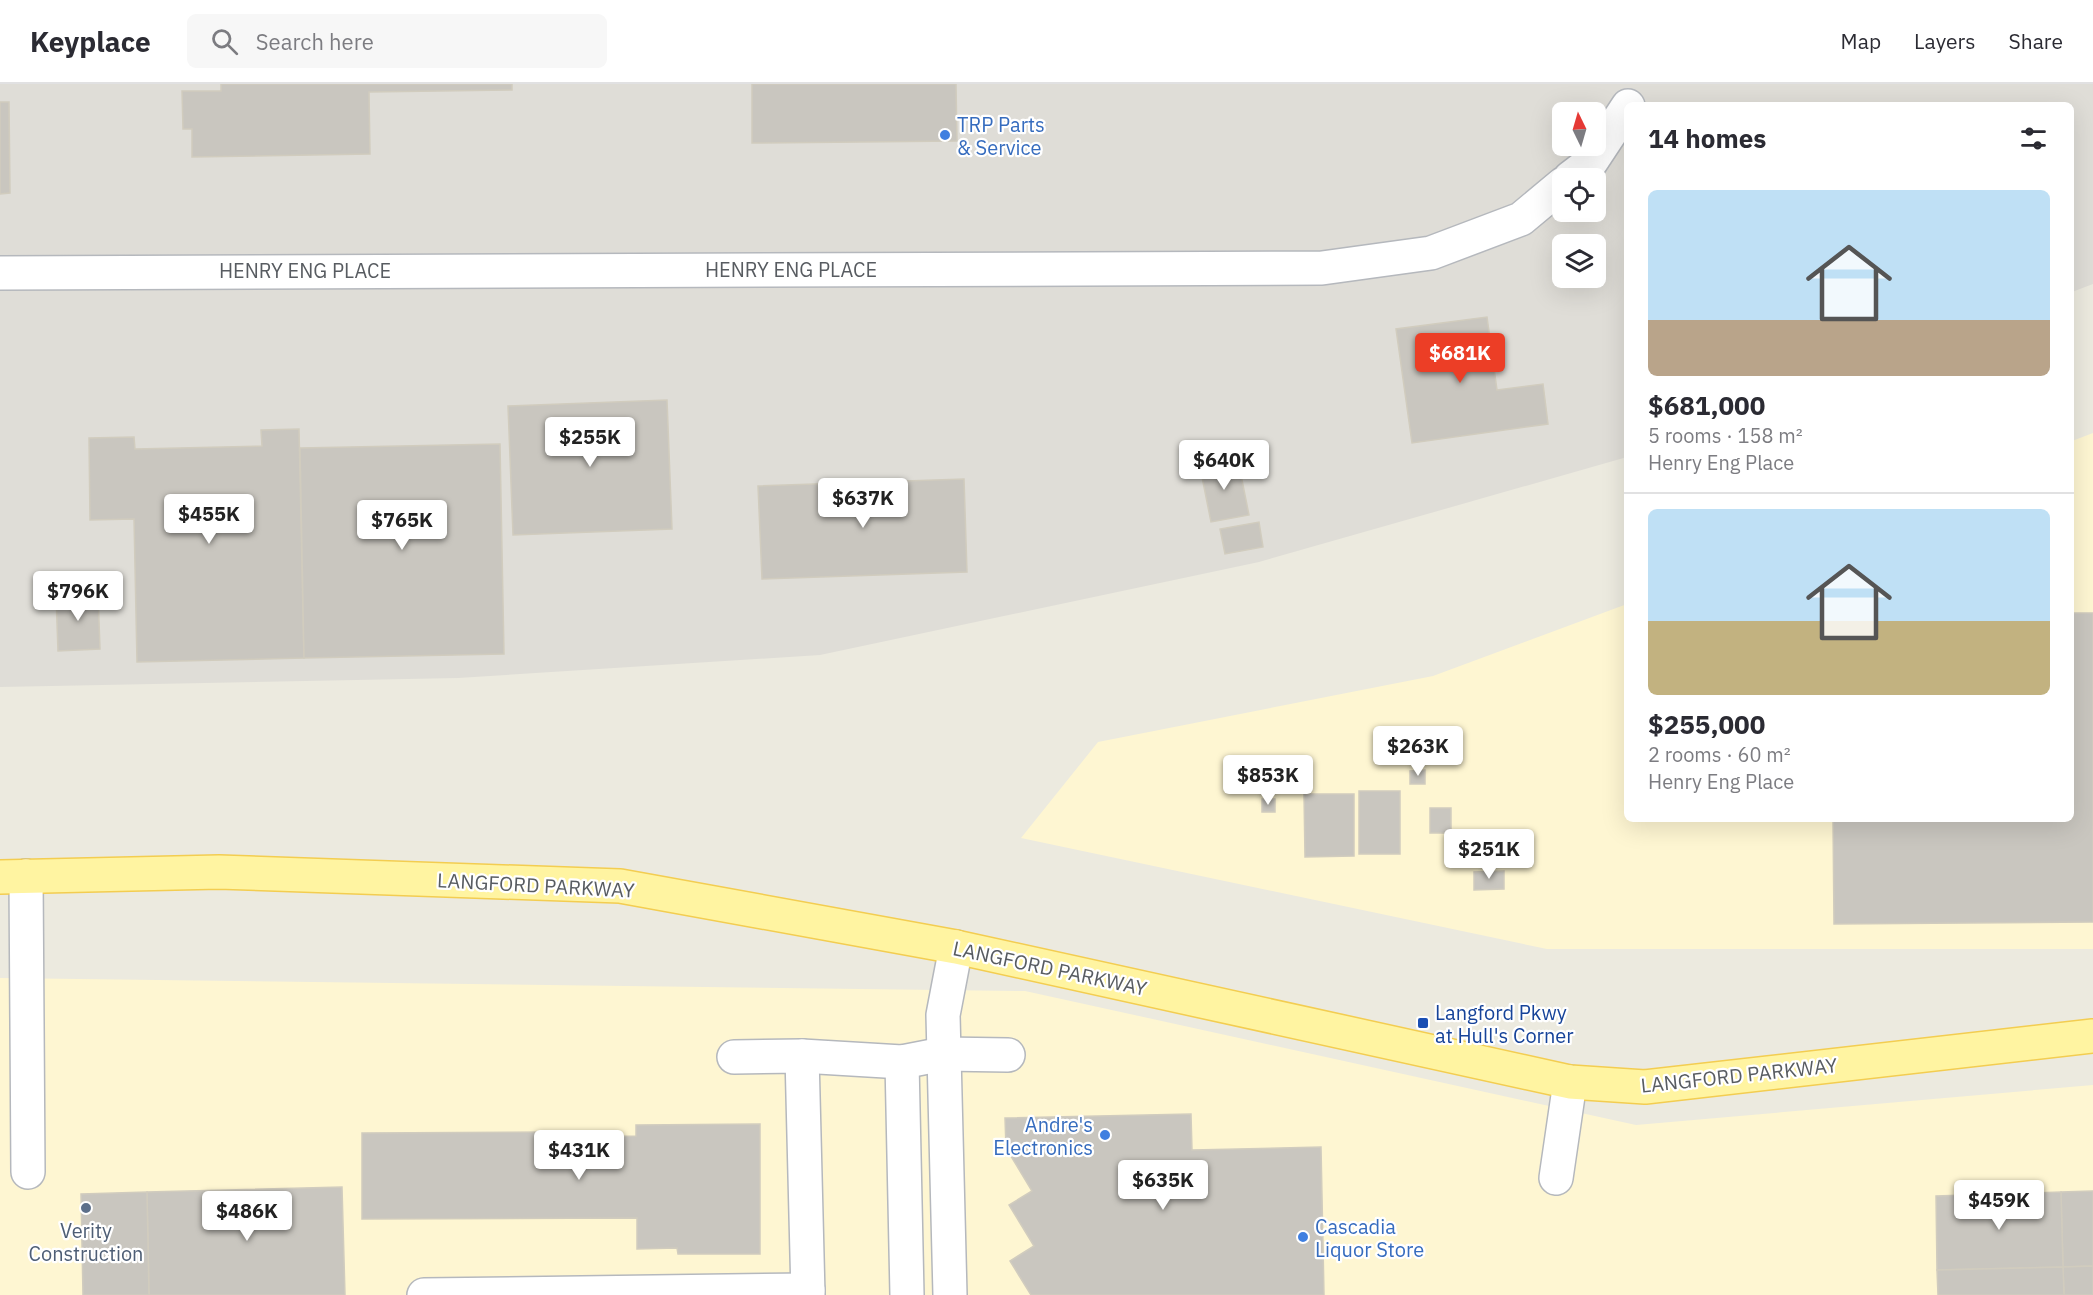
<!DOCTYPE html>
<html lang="en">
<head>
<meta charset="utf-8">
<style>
	:root { --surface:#fff; --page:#f7f7f7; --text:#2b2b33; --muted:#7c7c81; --line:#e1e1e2; --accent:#ec3e26 }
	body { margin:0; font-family:"IBM Plex Sans",sans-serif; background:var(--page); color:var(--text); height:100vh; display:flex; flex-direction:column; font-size:22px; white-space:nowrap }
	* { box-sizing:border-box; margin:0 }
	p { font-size:20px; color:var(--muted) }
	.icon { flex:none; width:33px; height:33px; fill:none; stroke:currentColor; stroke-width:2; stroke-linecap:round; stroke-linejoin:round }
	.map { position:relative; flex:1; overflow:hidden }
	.sheet { position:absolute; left:1624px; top:18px; width:450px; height:720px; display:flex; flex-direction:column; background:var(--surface); border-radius:9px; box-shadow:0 6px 24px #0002 }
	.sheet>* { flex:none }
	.needle { width:39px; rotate:355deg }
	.fabs { position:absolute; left:1552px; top:18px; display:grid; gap:12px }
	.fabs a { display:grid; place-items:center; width:54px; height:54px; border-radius:9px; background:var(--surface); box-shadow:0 6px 24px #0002; font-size:30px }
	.price { position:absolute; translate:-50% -51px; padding:0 14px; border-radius:6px; background:#fff; color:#222; font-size:20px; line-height:39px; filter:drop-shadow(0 2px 3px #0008) }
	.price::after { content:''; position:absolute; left:50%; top:36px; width:18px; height:14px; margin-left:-9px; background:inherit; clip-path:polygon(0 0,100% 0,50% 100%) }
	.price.selected { background:var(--accent); color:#fff }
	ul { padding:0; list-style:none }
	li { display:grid; align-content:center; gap:12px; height:318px; padding:0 24px }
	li+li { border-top:2px solid var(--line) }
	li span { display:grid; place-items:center; height:186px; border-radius:9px; color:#555 }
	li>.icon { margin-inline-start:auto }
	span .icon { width:108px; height:108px; fill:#fffc; stroke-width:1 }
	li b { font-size:26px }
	h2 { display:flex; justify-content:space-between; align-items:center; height:72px; padding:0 24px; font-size:26px }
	header { display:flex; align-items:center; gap:36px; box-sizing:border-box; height:84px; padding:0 30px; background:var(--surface); border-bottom:2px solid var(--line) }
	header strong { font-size:28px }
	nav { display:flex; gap:33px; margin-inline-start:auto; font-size:21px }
	.search { width:420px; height:54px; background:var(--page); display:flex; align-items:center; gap:15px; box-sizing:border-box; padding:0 21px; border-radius:9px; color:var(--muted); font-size:22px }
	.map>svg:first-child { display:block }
	.commercial { fill:#fef6d2 }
	.industrial { fill:#dfddd7; fill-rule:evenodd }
	.building { fill:#c9c6bf; stroke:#d1ccbe; stroke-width:1.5 }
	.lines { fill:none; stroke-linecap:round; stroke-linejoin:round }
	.minor-casing { stroke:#b5b8bd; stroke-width:36 }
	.major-casing { stroke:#f3cd51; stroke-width:36 }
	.minor { stroke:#fff; stroke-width:33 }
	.major { stroke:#fff4a1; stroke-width:33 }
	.shop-dot { fill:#3f7fe0; stroke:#fff; stroke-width:2 }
	.transit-dot { fill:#1a4fb4; stroke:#fff; stroke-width:2 }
	.service-dot { fill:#5c6f8a; stroke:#fff; stroke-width:2 }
	.labels { text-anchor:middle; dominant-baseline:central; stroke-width:4.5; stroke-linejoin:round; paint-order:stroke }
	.shop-label { font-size:20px; fill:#366cbe; stroke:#fff; text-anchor:start }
	.street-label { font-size:20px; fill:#585c61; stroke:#fff }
	.transit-label { font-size:20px; fill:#164399; stroke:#fff; text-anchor:start }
	.service-label { font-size:20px; fill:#4e5e75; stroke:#fff }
</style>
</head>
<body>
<header>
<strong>Keyplace</strong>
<div class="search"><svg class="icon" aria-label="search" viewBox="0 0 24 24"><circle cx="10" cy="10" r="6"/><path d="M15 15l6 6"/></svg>Search here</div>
<nav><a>Map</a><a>Layers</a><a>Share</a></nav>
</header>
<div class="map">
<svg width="2093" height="1211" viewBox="0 0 2093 1211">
	<rect width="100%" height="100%" fill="#eceadf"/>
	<g class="commercial">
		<polygon points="2093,349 2093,865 1547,865 1021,754 1098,658 1433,592 1627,520 1628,735 2072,735 2072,357"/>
		<polygon points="0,894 1025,907 1636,1041 2093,1001 2093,1211 0,1211"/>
	</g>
	<path class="industrial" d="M0,0H2093V200L2072,208V21H1628L1627,373L1259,478L820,571L458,594L0,603ZM1563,28H1596V62H1563ZM1563,94H1596V128H1563ZM1563,160H1596V194H1563Z"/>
	<g class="building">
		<polygon points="221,0 512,0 512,6 369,8 370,70 192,73 192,45 183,45 182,7 221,7"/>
		<polygon points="752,0 956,0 957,57 752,59"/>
		<polygon points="0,18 9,18 10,109 0,110"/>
		<polygon points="1487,233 1497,306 1543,300 1548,340 1412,359 1396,245"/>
		<polygon points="667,316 672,445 513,451 508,322"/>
		<polygon points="299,345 304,574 137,578 134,435 90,436 89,354 134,353 135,365 262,362 261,346"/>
		<polygon points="500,360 504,570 304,574 300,364"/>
		<polygon points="1238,376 1249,431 1211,438 1200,383"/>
		<polygon points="964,395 967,488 762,495 758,402"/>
		<polygon points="1259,438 1263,463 1225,470 1220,445"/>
		<polygon points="98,509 100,565 58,567 56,511"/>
		<polygon points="2072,529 2093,529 2093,838 1834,840 1833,735 2072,735"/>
		<polygon points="1425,686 1425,700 1410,700 1410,687"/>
		<rect x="1359" y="707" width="41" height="63"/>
		<polygon points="1304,710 1354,710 1354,772 1305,773"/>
		<rect x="1262" y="715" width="13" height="13"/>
		<rect x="1430" y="724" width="21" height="25"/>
		<polygon points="1504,787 1504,805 1474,806 1474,788"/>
		<polygon points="1191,1030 1192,1066 1321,1063 1324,1211 1031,1211 1010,1177 1034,1162 1009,1121 1032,1107 1006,1064 1005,1034"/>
		<polygon points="760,1040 760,1170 678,1170 677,1164 637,1165 637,1134 362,1135 362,1049 555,1048 555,1053 636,1052 636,1041"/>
		<polygon points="342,1103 345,1211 149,1211 147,1108"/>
		<polygon points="2093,1107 2093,1182 2063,1183 2061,1108"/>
		<polygon points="147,1108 149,1211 83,1211 81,1110"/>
		<polygon points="2061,1108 2063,1183 1937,1186 1936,1112"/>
		<polygon points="2093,1182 2093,1211 2064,1211 2063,1183"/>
		<polygon points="2063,1183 2064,1211 1938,1211 1937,1186"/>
	</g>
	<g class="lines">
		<g class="minor-casing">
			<g id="minor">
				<polyline points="1570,94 1591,78 1628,22"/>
				<polyline points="0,189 1322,184 1431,169 1521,135 1563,100"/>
				<polyline points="26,792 28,1088"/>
				<polyline points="802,972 808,1211"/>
				<polyline points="734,973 802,972 902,978 943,970 1008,971"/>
				<polyline points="902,978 907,1211"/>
				<polyline points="1556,1094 1570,998"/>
				<polyline points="424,1211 808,1206"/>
				<polyline points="950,1211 943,931 956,863"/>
			</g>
		</g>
		<g class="major-casing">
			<polyline id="major" points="0,793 219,788 620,802 956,863 1570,998 1645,1003 2093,952"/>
		</g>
		<use href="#minor" class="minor"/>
		<use href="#major" class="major"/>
	</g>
	<g class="shop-dot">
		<circle cx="945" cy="51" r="6"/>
		<circle cx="1105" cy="1051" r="6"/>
		<circle cx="1303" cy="1153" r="6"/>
	</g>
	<rect class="transit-dot" x="1417" y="933" width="12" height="12" rx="3"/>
	<circle class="service-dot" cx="86" cy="1124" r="6"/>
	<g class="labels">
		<g class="shop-label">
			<text x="957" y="40">TRP Parts<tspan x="957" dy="23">&amp; Service</tspan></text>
			<text x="1093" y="1040" text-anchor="end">Andre's<tspan x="1093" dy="23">Electronics</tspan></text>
			<text x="1315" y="1142">Cascadia<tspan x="1315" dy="23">Liquor Store</tspan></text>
		</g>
		<g class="street-label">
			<text x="791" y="185">HENRY ENG PLACE</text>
			<text x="305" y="186">HENRY ENG PLACE</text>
			<text transform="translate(536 801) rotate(3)">LANGFORD PARKWAY</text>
			<text transform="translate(1050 884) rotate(12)">LANGFORD PARKWAY</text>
			<text transform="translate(1739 991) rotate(-6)">LANGFORD PARKWAY</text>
		</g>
		<g class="transit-label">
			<text x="1435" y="928">Langford Pkwy<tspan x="1435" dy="23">at Hull's Corner</tspan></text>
		</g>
		<g class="service-label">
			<text x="86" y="1146">Verity<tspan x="86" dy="23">Construction</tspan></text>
		</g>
	</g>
</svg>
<div class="fabs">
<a><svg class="needle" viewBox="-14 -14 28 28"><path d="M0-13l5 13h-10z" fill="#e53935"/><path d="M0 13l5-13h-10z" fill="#7c7c81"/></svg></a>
<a><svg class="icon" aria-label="locate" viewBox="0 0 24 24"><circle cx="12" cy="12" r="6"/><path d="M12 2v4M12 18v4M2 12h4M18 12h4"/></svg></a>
<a><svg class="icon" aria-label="layers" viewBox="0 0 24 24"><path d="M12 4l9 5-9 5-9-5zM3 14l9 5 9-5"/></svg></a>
</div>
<b class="price selected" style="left:1460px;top:300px">$681K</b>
<b class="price" style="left:590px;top:384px">$255K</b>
<b class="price" style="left:1224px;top:407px">$640K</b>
<b class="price" style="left:863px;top:445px">$637K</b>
<b class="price" style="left:209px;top:461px">$455K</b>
<b class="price" style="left:402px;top:467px">$765K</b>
<b class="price" style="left:78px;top:538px">$796K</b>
<b class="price" style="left:1418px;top:693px">$263K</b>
<b class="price" style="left:1268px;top:722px">$853K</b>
<b class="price" style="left:1489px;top:796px">$251K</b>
<b class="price" style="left:579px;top:1097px">$431K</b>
<b class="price" style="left:1163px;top:1127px">$635K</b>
<b class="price" style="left:1999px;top:1147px">$459K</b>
<b class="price" style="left:247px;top:1158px">$486K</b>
<section class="sheet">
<h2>14 homes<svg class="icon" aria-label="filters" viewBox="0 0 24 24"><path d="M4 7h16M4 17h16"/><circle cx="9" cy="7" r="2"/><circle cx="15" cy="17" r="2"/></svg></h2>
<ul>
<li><span style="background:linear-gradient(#bfe0f5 70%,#b9a48a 0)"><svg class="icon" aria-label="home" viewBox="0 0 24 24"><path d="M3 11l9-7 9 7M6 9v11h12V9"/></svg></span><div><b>$681,000</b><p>5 rooms · 158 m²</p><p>Henry Eng Place</p></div></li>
<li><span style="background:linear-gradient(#bfe0f5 60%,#c2b280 0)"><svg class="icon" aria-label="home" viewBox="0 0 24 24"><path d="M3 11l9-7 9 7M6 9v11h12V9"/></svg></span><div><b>$255,000</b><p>2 rooms · 60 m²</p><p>Henry Eng Place</p></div></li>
</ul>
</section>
</div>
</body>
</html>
